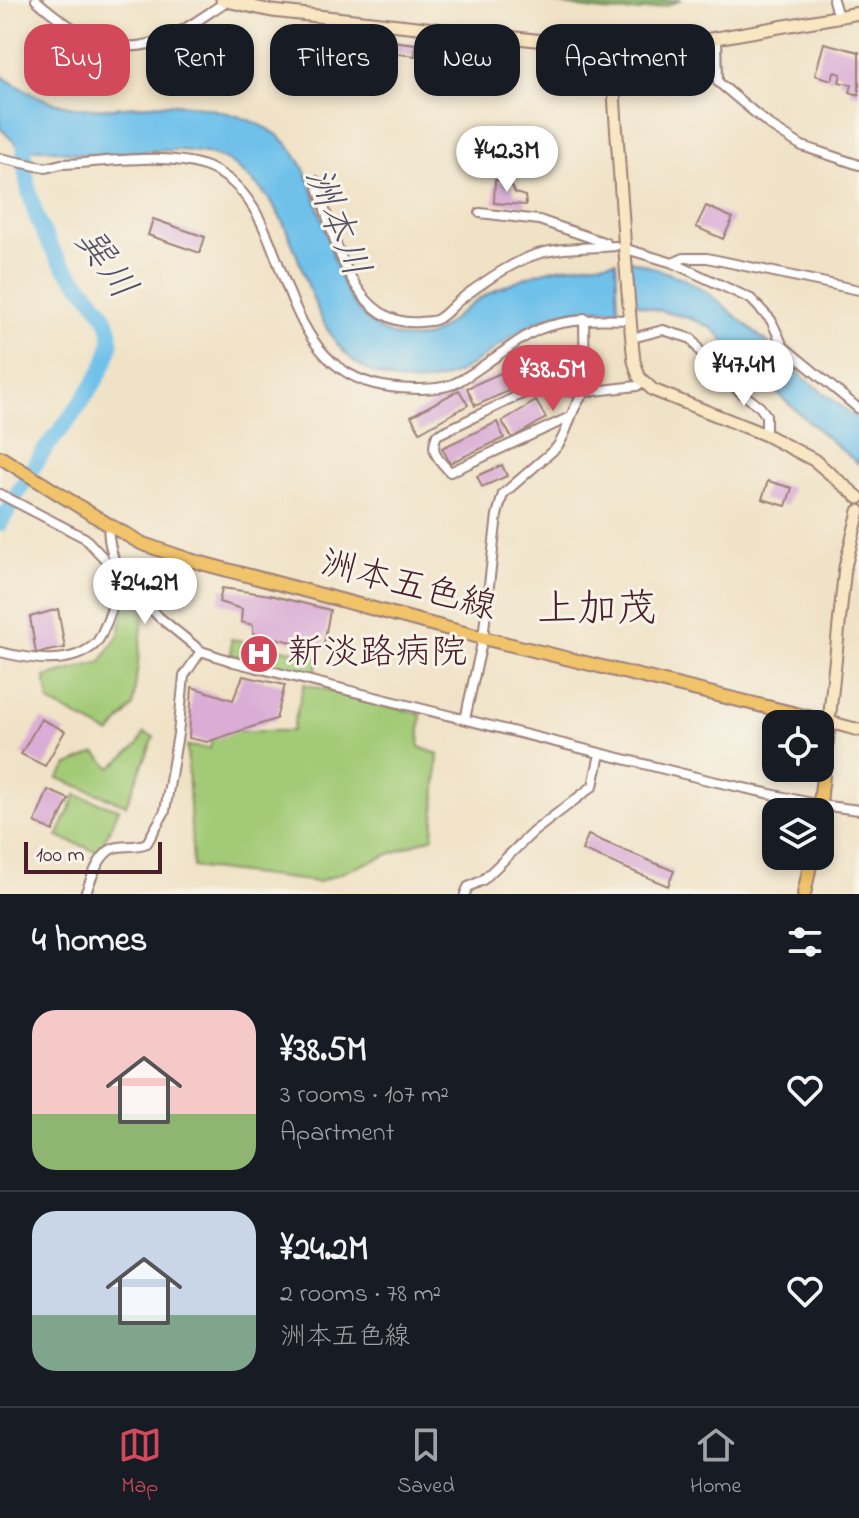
<!DOCTYPE html>
<html lang="en">
<head>
<meta charset="utf-8">
<style>
	:root { --surface:#171b24; --page:#20242c; --text:#f1f3f6; --muted:#9ea1a6; --line:#363941; --accent:#d1495b }
	body { margin:0; font-family:"Indie Flower","Klee One",sans-serif; background:var(--page); color:var(--text); height:100vh; display:flex; flex-direction:column; font-size:30px; white-space:nowrap }
	* { box-sizing:border-box; margin:0 }
	p { font-size:26px; color:var(--muted) }
	.icon { flex:none; width:44px; height:44px; fill:none; stroke:currentColor; stroke-width:2; stroke-linecap:round; stroke-linejoin:round }
	.map { position:relative; height:894px; overflow:hidden }
	.drawer { display:flex; flex-direction:column; background:var(--surface); flex:1 }
	.drawer>* { flex:none }
	.hud { position:absolute; left:24px; top:24px; width:812px; height:72px; display:flex; gap:16px }
	.fabs { position:absolute; left:762px; top:710px; display:grid; gap:16px }
	.fabs a { display:grid; place-items:center; width:72px; height:72px; border-radius:16px; background:var(--surface); box-shadow:0 4px 12px #0003; font-size:40px }
	.scale { position:absolute; left:24px; bottom:20px; width:138px; box-sizing:border-box; padding-left:8px; border:4px solid #4a1f2b; border-top:0; font-size:22px; line-height:28px; white-space:nowrap; color:#4a1f2b; -webkit-text-stroke:6px #f7f3e8; paint-order:stroke }
	.price { position:absolute; translate:-50% -68px; padding:0 18px; border-radius:28px; background:#fff; color:#222; font-size:26px; line-height:52px; filter:drop-shadow(0 2px 4px #0008) }
	.price::after { content:''; position:absolute; left:50%; top:48px; width:24px; height:18px; margin-left:-12px; background:inherit; clip-path:polygon(0 0,100% 0,50% 100%) }
	.price.selected { background:var(--accent); color:#fff }
	ul { padding:0; list-style:none }
	li { display:flex; align-items:center; gap:24px; height:200px; padding:0 32px }
	li+li { border-top:2px solid var(--line) }
	li span { display:grid; place-items:center; flex:none; width:224px; height:160px; border-radius:24px; color:#555 }
	li>.icon { margin-inline-start:auto }
	span .icon { width:96px; height:96px; fill:#fffc; stroke-width:1 }
	li b { font-size:34px }
	h2 { display:flex; justify-content:space-between; align-items:center; height:96px; padding:0 32px; font-size:34px }
	.pill { padding:0 28px; border-radius:24px; background:var(--surface); box-shadow:0 4px 12px #0003; font-size:28px; line-height:72px }
	.pill.selected { background:var(--accent); color:#fff }
	.tabs { display:flex; justify-content:space-around; align-items:center; height:112px; border-top:2px solid var(--line); background:var(--surface); font-size:22px; color:var(--muted) }
	.tabs a { display:grid; justify-items:center; gap:4px }
	.tabs .selected { color:var(--accent) }
	.map>svg:first-child { display:block }
	.green { fill:#a3cb77; stroke:#767551; stroke-width:2 }
	.forest { fill:#82af68; stroke:#66674a; stroke-width:2 }
	.water { fill:#6fc1ea; stroke:#5c708a; stroke-width:2 }
	.lines { fill:none; stroke-linecap:round; stroke-linejoin:round }
	.river { stroke:#6fc1ea; stroke-width:16 }
	.building { fill:#daadd6 }
	.street-casing { stroke:#9d8078; stroke-width:12 }
	.secondary-casing { stroke:#9d8078; stroke-width:15 }
	.primary-casing { stroke:#9d8078; stroke-width:16 }
	.street { stroke:#fff; stroke-width:8 }
	.secondary { stroke:#f9e7c3; stroke-width:11 }
	.primary { stroke:#f1c36a; stroke-width:12 }
	.labels { text-anchor:middle; dominant-baseline:central; stroke-width:6; stroke-linejoin:round; paint-order:stroke }
	.street-label { font-size:36px; fill:#4a1f2b; stroke:#f7f3e8 }
	.poi-label { font-size:36px; fill:#4a1f2b; stroke:#f7f3e8; text-anchor:start }
	.water-label { font-size:38px; font-style:italic; fill:#555064; stroke:#f7f3e8 }
	.quarter-label { font-size:40px; fill:#4a1f2b; stroke:#f7f3e8 }
</style>
</head>
<body>
<div class="map">
<svg width="859" height="894" viewBox="0 0 859 894">
	<rect width="100%" height="100%" fill="#f7f3e8"/>
	<filter id="ink" filterUnits="userSpaceOnUse"><feTurbulence type="fractalNoise" baseFrequency=".0125" numOctaves="2"/><feDisplacementMap in="SourceGraphic" scale="16" xChannelSelector="R" yChannelSelector="G"/><feConvolveMatrix kernelMatrix="1 2 1 2 8 2 1 2 1" color-interpolation-filters="sRGB"/></filter>
	<filter id="wash" filterUnits="userSpaceOnUse"><feTurbulence type="fractalNoise" baseFrequency=".006" numOctaves="4" result="noise"/><feDisplacementMap in="SourceGraphic" scale="32" xChannelSelector="R" yChannelSelector="G"/><feGaussianBlur stdDeviation="1.8" result="paint"/><feColorMatrix in="noise" values="0 0 0 0 0 0 0 0 0 0 0 0 0 0 0 0 0 1.4 0 .05"/><feComposite in="paint" operator="in"/></filter>
	<g filter="url(#wash)">
		<rect width="100%" height="100%" fill="#f0e2c6"/>
		<g class="green">
			<polygon points="126,596 144,610 133,706 110,734 49,702 45,677 101,662 119,634"/>
			<polygon points="231,639 319,656 315,675 231,655"/>
			<polygon points="304,684 421,714 419,747 438,754 433,837 318,882 193,867 187,746 210,749 213,731 292,731"/>
			<polygon points="144,733 154,737 126,805 58,778 68,765 96,753 111,768 138,745"/>
			<polygon points="76,795 119,809 99,852 57,837"/>
		</g>
		<path class="forest" d="M542,0H681C633,20 591,11 542,0Z"/>
		<g class="water">
			<path d="M0,74C7,81 17,85 25,90C80,120 115,105 172,104C201,104 252,117 276,134C338,179 317,321 400,337C437,344 446,321 473,303C489,292 508,284 527,277C555,266 586,264 616,261L618,310C595,309 569,308 547,317C497,336 467,388 408,382C295,371 319,235 250,179C242,172 231,161 221,158C181,142 136,155 95,155C78,155 63,151 47,149C40,148 29,151 23,148C15,145 7,134 0,128Z"/>
			<path d="M630,260L682,278L708,293L781,354L804,378L859,420V464C815,429 775,391 734,354C726,347 722,336 714,330C689,313 660,314 633,302Z"/>
		</g>
		<g class="lines">
			<path class="river" d="M0,524C14,500 28,473 44,451C64,424 104,379 110,347C117,310 74,284 56,256C32,218 20,171 26,127"/>
		</g>
		<g id="blocks">
			<g class="building">
				<polygon points="383,40 416,44 415,56 381,52"/>
				<polygon points="824,43 859,52 859,95 850,92 852,85 839,82 841,74 834,72 832,80 815,75"/>
				<polygon points="495,180 510,182 515,193 525,196 526,205 494,203"/>
				<polygon points="706,206 733,218 723,239 696,227"/>
				<polygon points="153,219 205,237 200,253 148,235"/>
				<polygon points="505,371 513,389 475,406 467,388"/>
				<polygon points="459,390 468,405 420,432 411,416"/>
				<polygon points="536,401 546,418 512,438 502,421"/>
				<polygon points="497,422 504,438 450,463 442,448"/>
				<polygon points="502,465 507,476 482,487 477,476"/>
				<polygon points="768,481 792,488 786,506 762,499"/>
				<polygon points="222,588 270,595 330,610 323,649 253,633 253,625 241,622 242,609 219,602"/>
				<polygon points="58,609 65,648 36,653 30,617"/>
				<polygon points="243,676 285,685 276,719 207,742 189,738 192,687 233,700"/>
				<polygon points="41,719 65,731 45,766 21,754"/>
				<polygon points="48,790 69,799 53,831 35,822"/>
				<polygon points="588,835 674,871 668,886 582,850"/>
			</g>
		</g>
	</g>
	<g filter="url(#ink)">
		<use href="#blocks" fill-opacity="0" stroke="#9d8078" stroke-width="2"/>
		<g class="lines">
			<g class="street-casing">
				<g id="street">
					<path d="M36,0C75,34 117,62 169,37C189,28 208,13 227,1"/>
					<polyline points="833,0 838,17"/>
					<polyline points="717,37 718,82 772,127 802,146 859,165"/>
					<path d="M0,158L46,168L61,164C104,163 166,151 207,167C295,200 267,356 374,384C393,389 435,392 453,384C467,378 481,367 494,358C509,348 523,336 540,329C570,318 599,319 630,320"/>
					<path d="M316,181C333,231 351,329 420,322C427,321 432,322 438,319C447,314 453,305 461,299C482,283 505,267 529,257C556,246 586,249 615,246"/>
					<polyline points="480,213 539,220 606,243"/>
					<polyline points="623,248 673,263 684,258 707,258 859,290"/>
					<polyline points="673,263 751,299 771,320 783,346 859,409"/>
					<polyline points="632,338 663,330 692,339 712,370 760,407 766,415 766,435"/>
					<path d="M568,418L450,472C439,460 429,452 437,435L532,389L585,392L584,318"/>
					<polyline points="0,494 85,538 159,617 201,651 234,662 708,780 820,805 859,810"/>
					<path d="M0,652C30,659 70,667 95,644C101,639 103,629 107,622C113,608 116,590 116,574C116,557 106,543 109,525"/>
					<path d="M465,719L483,638L497,515L503,494L556,448C570,431 568,412 585,392L637,386L642,382"/>
					<path d="M85,894C91,881 98,854 114,848C124,845 135,848 147,843L165,811L178,734L184,676L201,651"/>
					<polyline points="465,894 468,887 483,880 533,832 593,786 600,754"/>
				</g>
			</g>
			<g class="secondary-casing">
				<g id="secondary">
					<polyline points="222,0 272,11 616,49 682,44 859,13"/>
					<path d="M616,49C611,87 617,127 619,165C624,230 627,296 634,361L639,377L653,390L766,435L814,460L859,498"/>
					<polyline points="859,511 845,567 829,722 859,730"/>
				</g>
			</g>
			<g class="primary-casing">
				<g id="primary">
					<polyline points="0,457 109,525 143,544 190,560 483,638 829,722 819,812"/>
					<polyline points="804,894 812,856"/>
				</g>
			</g>
			<use href="#street" class="street"/>
			<use href="#secondary" class="secondary"/>
			<use href="#primary" class="primary"/>
		</g>
	</g>
	<defs>
		<g id="hospital-disc" transform="scale(2)"><circle r="9.5" fill="#d1495b" stroke="#f7f3e8"/><path d="M-5-5h3v3.5h4V-5h3V5h-3V1.5h-4V5h-3Z" fill="#fff"/></g>
	</defs>
	<g fill-rule="evenodd">
		<use href="#hospital-disc" x="259" y="654"/>
	</g>
	<g class="labels">
		<g class="street-label">
			<text transform="translate(408 587) rotate(15)">洲本五色線</text>
		</g>
		<g class="poi-label">
			<text x="287" y="654">新淡路病院</text>
		</g>
		<g class="water-label">
			<text transform="translate(335 223) rotate(68)">洲本川</text>
			<text transform="translate(104 265) rotate(55)">巽川</text>
		</g>
		<g class="quarter-label">
			<text x="597" y="611">上加茂</text>
		</g>
	</g>
</svg>
<div class="fabs">
<a><svg class="icon" aria-label="locate" viewBox="0 0 24 24"><circle cx="12" cy="12" r="6"/><path d="M12 2v4M12 18v4M2 12h4M18 12h4"/></svg></a>
<a><svg class="icon" aria-label="layers" viewBox="0 0 24 24"><path d="M12 4l9 5-9 5-9-5zM3 14l9 5 9-5"/></svg></a>
</div>
<div class="scale">100 m</div>
<b class="price" style="left:507px;top:194px">¥42.3M</b>
<b class="price" style="left:744px;top:408px">¥47.4M</b>
<b class="price selected" style="left:553px;top:413px">¥38.5M</b>
<b class="price" style="left:145px;top:626px">¥24.2M</b>
<div class="hud">
<a class="pill selected">Buy</a>
<a class="pill">Rent</a>
<a class="pill">Filters</a>
<a class="pill">New</a>
<a class="pill">Apartment</a>
</div>
</div>
<section class="drawer">
<h2>4 homes<svg class="icon" aria-label="filters" viewBox="0 0 24 24"><path d="M4 7h16M4 17h16"/><circle cx="9" cy="7" r="2"/><circle cx="15" cy="17" r="2"/></svg></h2>
<ul>
<li><span style="background:linear-gradient(#f6c9c9 65%,#8fb573 0)"><svg class="icon" aria-label="home" viewBox="0 0 24 24"><path d="M3 11l9-7 9 7M6 9v11h12V9"/></svg></span><div><b>¥38.5M</b><p>3 rooms · 107 m²</p><p>Apartment</p></div><svg class="icon" aria-label="heart" viewBox="0 0 24 24"><path d="M12 20l-8-8c-3-5 5-10 8-4 3-6 11-1 8 4z"/></svg></li>
<li><span style="background:linear-gradient(#c9d6e8 65%,#7fa58c 0)"><svg class="icon" aria-label="home" viewBox="0 0 24 24"><path d="M3 11l9-7 9 7M6 9v11h12V9"/></svg></span><div><b>¥24.2M</b><p>2 rooms · 78 m²</p><p>洲本五色線</p></div><svg class="icon" aria-label="heart" viewBox="0 0 24 24"><path d="M12 20l-8-8c-3-5 5-10 8-4 3-6 11-1 8 4z"/></svg></li>
</ul>
</section>
<nav class="tabs">
<a class="selected"><svg class="icon" aria-label="map" viewBox="0 0 24 24"><path d="M3 6l6-2 6 2 6-2v14l-6 2-6-2-6 2zM9 4v14M15 6v14"/></svg>Map</a>
<a><svg class="icon" aria-label="saved" viewBox="0 0 24 24"><path d="M7 4h10v16l-5-4-5 4z"/></svg>Saved</a>
<a><svg class="icon" aria-label="home" viewBox="0 0 24 24"><path d="M3 11l9-7 9 7M6 9v11h12V9"/></svg>Home</a>
</nav>
</body>
</html>
